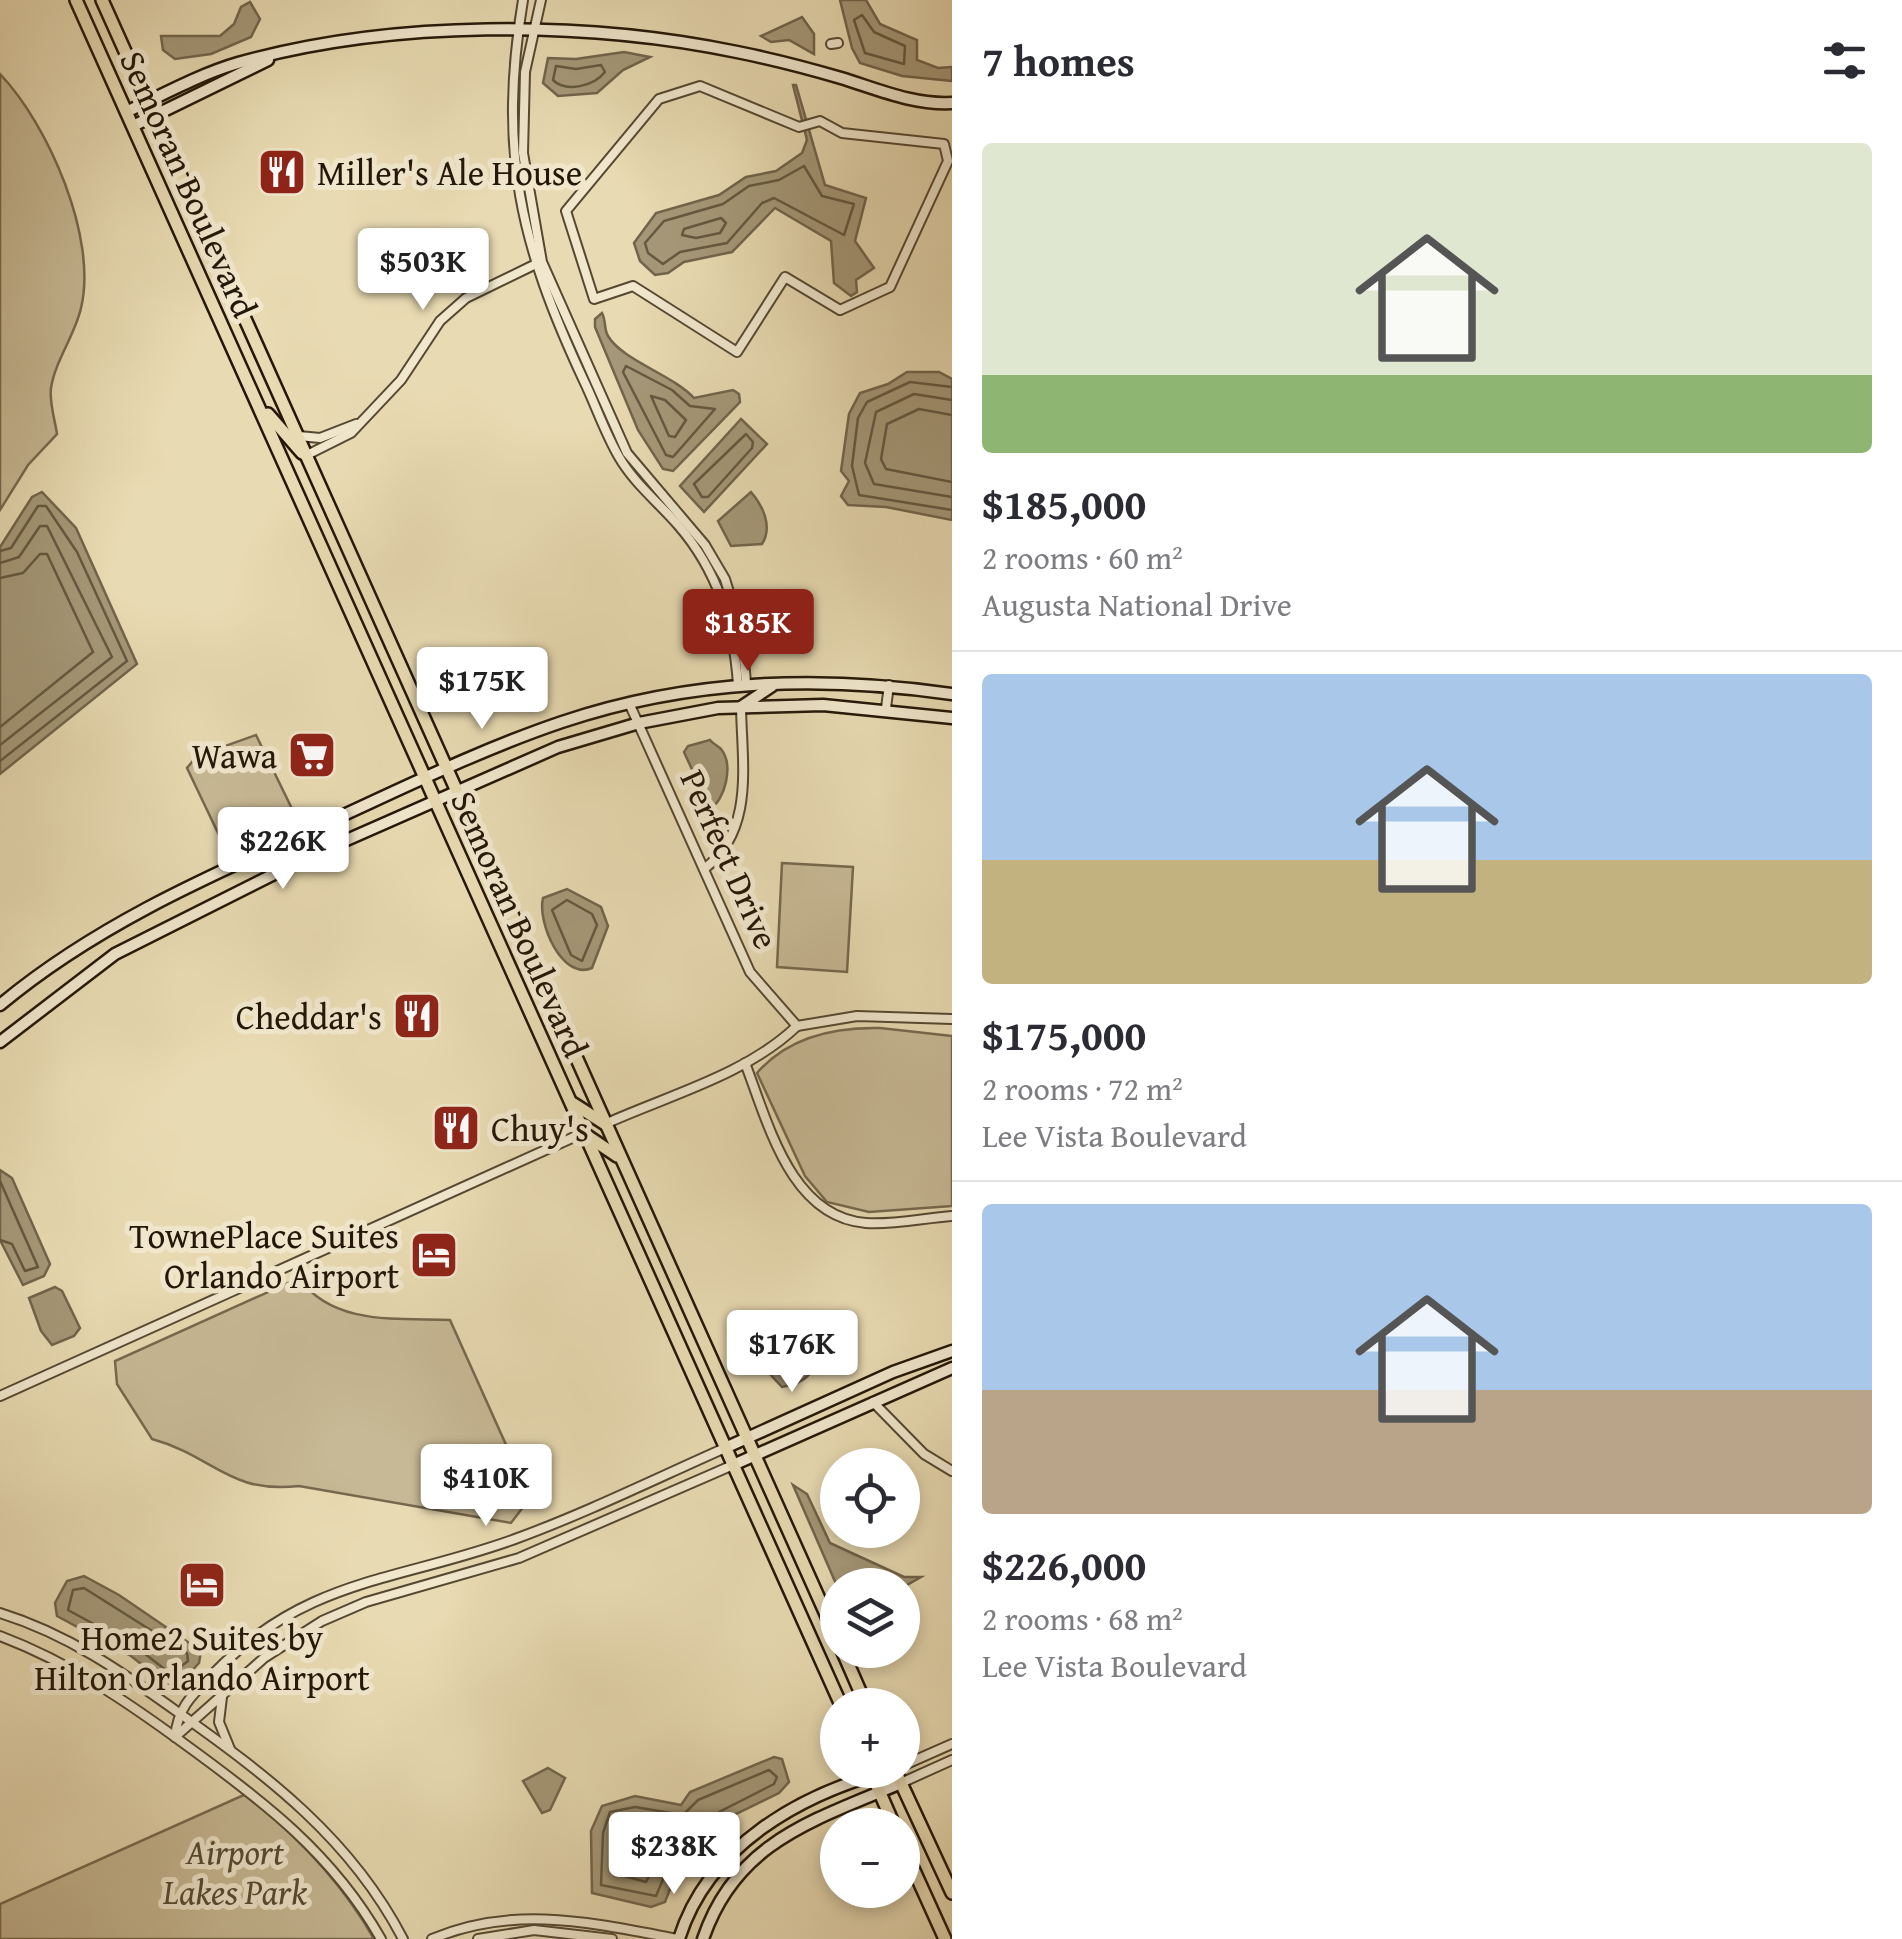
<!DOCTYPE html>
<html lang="en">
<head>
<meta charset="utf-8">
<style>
	:root { --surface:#fff; --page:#f2f2f3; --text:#2b2b33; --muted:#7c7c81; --line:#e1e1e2; --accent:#8f2418 }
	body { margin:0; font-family:"Gentium Book Plus",serif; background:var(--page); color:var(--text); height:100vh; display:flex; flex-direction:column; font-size:38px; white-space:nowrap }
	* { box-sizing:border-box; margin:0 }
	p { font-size:32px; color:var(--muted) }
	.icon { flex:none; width:55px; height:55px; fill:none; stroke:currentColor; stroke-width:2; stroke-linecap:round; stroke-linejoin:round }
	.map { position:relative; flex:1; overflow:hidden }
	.side { display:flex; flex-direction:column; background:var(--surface); width:950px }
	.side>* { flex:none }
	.fabs { position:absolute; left:820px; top:1448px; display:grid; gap:20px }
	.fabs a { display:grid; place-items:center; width:100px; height:100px; border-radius:50%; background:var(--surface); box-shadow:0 5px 15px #0003; font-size:50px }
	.price { position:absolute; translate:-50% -85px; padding:0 22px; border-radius:10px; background:#fff; color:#222; font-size:32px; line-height:65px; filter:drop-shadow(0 2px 5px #0008) }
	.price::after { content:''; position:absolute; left:50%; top:60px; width:30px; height:22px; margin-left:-15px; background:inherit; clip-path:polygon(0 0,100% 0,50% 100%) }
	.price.current { background:var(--accent); color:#fff }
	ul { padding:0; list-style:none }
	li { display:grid; align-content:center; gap:20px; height:530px; padding:0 30px }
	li+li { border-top:2px solid var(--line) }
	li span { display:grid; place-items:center; height:310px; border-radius:10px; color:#555 }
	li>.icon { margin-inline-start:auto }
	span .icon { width:180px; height:180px; fill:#fffc; stroke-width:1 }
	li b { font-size:42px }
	h2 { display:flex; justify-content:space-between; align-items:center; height:120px; padding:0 30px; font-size:42px }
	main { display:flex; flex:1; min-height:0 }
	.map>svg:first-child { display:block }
	.green { fill:#c7b995; stroke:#76684e; stroke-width:2.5 }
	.water { fill:#a59878; stroke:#71644b; stroke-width:2.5 }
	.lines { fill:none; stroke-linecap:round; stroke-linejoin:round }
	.shore { stroke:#645840; stroke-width:2.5 }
	.street-casing { stroke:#554832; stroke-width:12 }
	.secondary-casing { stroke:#241708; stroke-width:15 }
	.primary-casing { stroke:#241708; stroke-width:16 }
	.street { stroke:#f0e7cd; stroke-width:8 }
	.secondary { stroke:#f0e7cd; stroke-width:10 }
	.primary { stroke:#e8dab2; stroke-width:11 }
	.labels { text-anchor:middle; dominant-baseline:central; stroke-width:10; stroke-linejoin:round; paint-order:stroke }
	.poi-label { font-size:35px; fill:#241708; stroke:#f0e7cd; text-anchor:end }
	.street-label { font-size:35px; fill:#241708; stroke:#f0e7cd }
	.park-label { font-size:35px; font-style:italic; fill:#554832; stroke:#f0e7cd }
</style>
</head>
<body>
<main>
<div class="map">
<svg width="952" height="1939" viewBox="0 0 952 1939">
	<rect width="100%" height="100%" fill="#e8dab2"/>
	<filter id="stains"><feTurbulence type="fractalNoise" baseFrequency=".002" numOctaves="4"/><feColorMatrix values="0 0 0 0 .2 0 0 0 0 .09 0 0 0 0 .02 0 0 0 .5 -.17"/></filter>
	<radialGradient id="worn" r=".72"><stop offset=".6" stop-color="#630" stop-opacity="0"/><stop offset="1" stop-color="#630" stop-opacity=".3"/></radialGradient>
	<g class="green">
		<path d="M0,74C48,124 98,238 81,308C75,335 55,361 51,388C49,402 55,420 57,434L28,465L0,510Z"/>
		<polygon points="256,735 297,819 296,825 229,856 187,768 197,756"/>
		<polygon points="782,863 853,867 847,972 777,967"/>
		<path d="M880,1028L952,1036V1206L869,1212L827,1202L805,1176L757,1073C789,1036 835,1027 880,1028Z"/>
		<path d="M299,1278C333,1326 398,1318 450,1320L525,1487L527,1502L511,1523L299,1486C228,1494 214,1456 152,1439L117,1384L115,1361Z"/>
		<path d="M246,1794C296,1835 342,1882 374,1939H0V1904Z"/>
	</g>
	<g class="water">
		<polygon points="840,0 866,0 880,24 917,40 917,60 938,68 952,67 952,81 902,76 860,63 852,48"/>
		<polygon points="250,2 260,19 251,37 211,54 175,59 163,50 161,36 220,36 234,24 241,7"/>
		<polygon points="802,17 814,34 814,54 789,40 771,42 761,36"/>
		<polygon points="624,52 650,57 623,70 597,93 558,96 543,83 548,58 576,59"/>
		<polygon points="793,85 796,85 825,185 866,198 855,241 874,268 856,280 857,292 851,296 834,283 831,241 775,208 732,252 684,262 668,273 655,275 640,261 634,243 656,213 719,195 746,177 776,171 802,153 807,140"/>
		<path d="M602,313C606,320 604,330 608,336C622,360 673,375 694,398L733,390L739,394L740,402L673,471L663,469L638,430L595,327V319Z"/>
		<polygon points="907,372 939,372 952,379 952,520 886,507 848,505 841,496 849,481 841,471 849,414 860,393 888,384"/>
		<polygon points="741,419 767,444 704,512 680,486"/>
		<polygon points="42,492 76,528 137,664 0,774 0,547 32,497"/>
		<path d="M751,492C763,506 773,527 762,544L731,546L718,521Z"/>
		<path d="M710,740C713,744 718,746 721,749C734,765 725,800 710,809L684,752L688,746Z"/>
		<path d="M567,889L601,907L608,926L592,968C562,981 537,922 543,898Z"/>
		<polygon points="0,1170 12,1178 50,1264 44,1276 23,1285 0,1240"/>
		<polygon points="55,1287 62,1291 80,1328 74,1336 52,1345 41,1331 29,1298"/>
		<path d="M789,1329L805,1333L817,1345C823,1369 804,1384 782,1387L766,1370H746L740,1360L744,1346L757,1338Z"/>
		<polygon points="793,1485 807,1494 830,1543 904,1577 921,1577 907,1585 903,1603 902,1585 837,1586"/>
		<polygon points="84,1576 119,1595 201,1651 199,1663 178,1686 169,1686 131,1656 57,1616 55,1603 67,1581"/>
		<polygon points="774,1757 782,1759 789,1782 779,1793 726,1819 706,1846 679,1866 665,1902 651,1907 592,1893 591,1831 602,1806 635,1796 681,1805 690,1792"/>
		<polygon points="548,1768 565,1778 550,1810 542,1813 523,1781"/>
	</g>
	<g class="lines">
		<g class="shore">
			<polygon points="862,15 874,32 905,46 904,64 865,53 854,20"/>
			<path d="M601,65L605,72C594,86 566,93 553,80L556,66L576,69Z"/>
			<polygon points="804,166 822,196 854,204 844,235 774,198 762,203 727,243 680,252 663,264 648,253 645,243 664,221 723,204 749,186 779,180"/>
			<polygon points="721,218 726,223 720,233 696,238 682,235 684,229"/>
			<polygon points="626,366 672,390 690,406 715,409 673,457 666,455 623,372"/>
			<polyline points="952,387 910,382 867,402 858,418 852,466 859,495 952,510"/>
			<polygon points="651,396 665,400 686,420 675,437 669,436"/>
			<polyline points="952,400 914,394 876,412 865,463 874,484 952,497"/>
			<polyline points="952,415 919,409 887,424 881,459 886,469 952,482"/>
			<polygon points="746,434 753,442 752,448 708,497 702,497 694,484"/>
			<polyline points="0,551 11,548 38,506 46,506 77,552 127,661 0,761"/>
			<polyline points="0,563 19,557 40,526 47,526 112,657 0,745"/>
			<polyline points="0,578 23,573 40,554 47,554 93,652 0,727"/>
			<polygon points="567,900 592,914 597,925 582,961 571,955 552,910"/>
			<polyline points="0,1181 38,1267 25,1271 12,1244 0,1240"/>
			<polygon points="790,1340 801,1343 809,1355 792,1375 755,1356 760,1347"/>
			<polygon points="84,1588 187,1653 188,1661 171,1674 136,1647 68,1610 73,1590"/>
			<polygon points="769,1770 777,1777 774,1784 719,1812 698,1839 671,1860 656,1896 601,1885 603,1833 610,1812 635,1807 683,1815 698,1800"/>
			<polygon points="635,1820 681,1832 661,1852 646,1882 613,1873 618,1824"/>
		</g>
		<g class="street-casing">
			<g id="street">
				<path d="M523,0C498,151 520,244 584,381C596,406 605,433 619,457C634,483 658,502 678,525C718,571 734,624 738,685"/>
				<polyline points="541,0 525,72 523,153 542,262 627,453 705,545 725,579 742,635 746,683"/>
				<polyline points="831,44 838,43"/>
				<polygon points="700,86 799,127 820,121 842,133 944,144 948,161 890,287 840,310 785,277 737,352 633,286 594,299 566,211 659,99"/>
				<polyline points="299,436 320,438 356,424"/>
				<polyline points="305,456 351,433 401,380 440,321 466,298 538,263"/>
				<polyline points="629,703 750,972 797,1026"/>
				<polyline points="886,708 889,685"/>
				<path d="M704,869C755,830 742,765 741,707"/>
				<polyline points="797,1026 857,1016 952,1019"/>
				<path d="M745,1063C768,1122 790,1217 866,1223C893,1225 924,1218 952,1216"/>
				<path d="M605,1124C669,1095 746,1075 797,1026"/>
				<polyline points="0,1396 583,1133"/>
				<polyline points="873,1402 924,1454 952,1471"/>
				<path d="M0,1613C68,1634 122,1672 179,1713C269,1777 351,1839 403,1939"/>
				<path d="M0,1636C69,1662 126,1701 186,1745C263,1801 333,1854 381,1939"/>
				<polyline points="222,1697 219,1722 230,1749"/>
				<path d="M175,1737C178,1707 192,1695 213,1674C307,1577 397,1582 515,1539C586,1513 655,1479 725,1448"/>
				<polyline points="175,1737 264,1658 322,1621 366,1602 519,1558 733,1465"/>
				<polyline points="902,1766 952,1744"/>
				<polyline points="901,1783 952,1760"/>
				<path d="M432,1939C514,1904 593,1923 678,1939"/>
				<polyline points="478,1939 534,1930 612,1939"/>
			</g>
		</g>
		<g class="secondary-casing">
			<g id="secondary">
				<path d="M126,112C162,95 200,74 238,63C390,20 583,20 737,52C772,59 807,68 841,78C877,89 913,105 952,103"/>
				<polyline points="133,126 268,60"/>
				<polyline points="741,707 772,686"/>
				<path d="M0,1005C92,928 202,879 311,830C393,793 476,751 562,722C690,679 820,675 952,694"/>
				<polyline points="0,1042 115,954 308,857 558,747 639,723 718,708 823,705 952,718"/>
				<polyline points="725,1448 893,1372 952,1351"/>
				<polyline points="733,1465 952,1368"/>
				<path d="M679,1939C708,1845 801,1794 891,1770"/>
				<path d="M703,1939C736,1841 815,1820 901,1783"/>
			</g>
		</g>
		<g class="primary-casing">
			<g id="primary">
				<polyline points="76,0 841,1705"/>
				<polyline points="102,0 838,1641"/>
				<polyline points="268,414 302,453"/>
				<polyline points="574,1104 605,1124"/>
				<polyline points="583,1133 617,1156"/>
				<polyline points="842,1650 866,1705"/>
				<polyline points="870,1770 894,1825"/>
				<polyline points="895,1770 952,1893"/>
				<polyline points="902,1844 945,1939"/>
			</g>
		</g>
		<use href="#street" class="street"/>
		<use href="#secondary" class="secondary"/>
		<use href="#primary" class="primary"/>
	</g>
	<defs>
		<g id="restaurant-square" transform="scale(2.5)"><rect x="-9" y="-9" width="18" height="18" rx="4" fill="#8f2418" stroke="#f0e7cd"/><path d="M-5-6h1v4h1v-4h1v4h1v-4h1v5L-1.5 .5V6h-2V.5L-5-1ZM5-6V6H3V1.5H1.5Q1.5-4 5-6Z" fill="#fff"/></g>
		<g id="supermarket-square" transform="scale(2.5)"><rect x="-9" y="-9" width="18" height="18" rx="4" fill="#8f2418" stroke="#f0e7cd"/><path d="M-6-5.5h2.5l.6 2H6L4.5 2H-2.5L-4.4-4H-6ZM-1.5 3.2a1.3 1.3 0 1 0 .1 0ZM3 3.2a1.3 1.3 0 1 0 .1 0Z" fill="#fff"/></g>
		<g id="hotel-square" transform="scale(2.5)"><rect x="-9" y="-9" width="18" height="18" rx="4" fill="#8f2418" stroke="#f0e7cd"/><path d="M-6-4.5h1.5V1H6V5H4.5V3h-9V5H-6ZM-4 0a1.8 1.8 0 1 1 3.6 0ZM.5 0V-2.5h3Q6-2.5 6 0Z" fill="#fff"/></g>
	</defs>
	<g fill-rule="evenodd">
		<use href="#restaurant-square" x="282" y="172"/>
		<use href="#supermarket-square" x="312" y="755"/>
		<use href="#restaurant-square" x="417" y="1016"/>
		<use href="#restaurant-square" x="456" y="1128"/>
		<use href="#hotel-square" x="434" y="1255"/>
		<use href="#hotel-square" x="202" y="1585"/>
	</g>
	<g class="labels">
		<g class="poi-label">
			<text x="317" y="172" text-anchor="start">Miller's Ale House</text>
			<text x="277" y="755">Wawa</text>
			<text x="382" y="1016">Cheddar's</text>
			<text x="491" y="1128" text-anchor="start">Chuy's</text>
			<text x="399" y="1235">TownePlace Suites<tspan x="399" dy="40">Orlando Airport</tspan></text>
			<text x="202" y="1637" text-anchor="middle">Home2 Suites by<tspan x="202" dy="40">Hilton Orlando Airport</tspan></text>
		</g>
		<g class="street-label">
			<text transform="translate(189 184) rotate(66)">Semoran Boulevard</text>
			<text transform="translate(730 859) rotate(66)">Perfect Drive</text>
			<text transform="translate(520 924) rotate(66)">Semoran Boulevard</text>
		</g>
		<g class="park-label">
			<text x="235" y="1851">Airport<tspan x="235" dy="40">Lakes Park</tspan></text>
		</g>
	</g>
	<rect width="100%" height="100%" filter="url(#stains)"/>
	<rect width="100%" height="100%" fill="url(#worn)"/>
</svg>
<div class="fabs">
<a><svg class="icon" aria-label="locate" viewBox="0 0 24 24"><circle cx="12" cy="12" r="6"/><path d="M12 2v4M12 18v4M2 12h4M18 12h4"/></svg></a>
<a><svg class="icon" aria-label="layers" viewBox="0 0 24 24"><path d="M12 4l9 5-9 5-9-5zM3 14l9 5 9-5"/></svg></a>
<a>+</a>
<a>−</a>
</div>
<b class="price" style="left:423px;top:313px">$503K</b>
<b class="price current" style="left:748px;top:674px">$185K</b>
<b class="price" style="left:482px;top:732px">$175K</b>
<b class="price" style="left:283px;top:892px">$226K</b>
<b class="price" style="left:792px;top:1395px">$176K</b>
<b class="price" style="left:486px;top:1529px">$410K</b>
<b class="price" style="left:674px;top:1897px">$238K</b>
</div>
<section class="side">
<h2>7 homes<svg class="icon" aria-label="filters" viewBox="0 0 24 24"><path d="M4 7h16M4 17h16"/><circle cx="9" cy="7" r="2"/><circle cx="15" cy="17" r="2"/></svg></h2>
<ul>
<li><span style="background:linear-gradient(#dfe7d0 75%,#8fb573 0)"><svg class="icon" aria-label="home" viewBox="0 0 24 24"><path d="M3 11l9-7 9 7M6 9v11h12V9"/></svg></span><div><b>$185,000</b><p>2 rooms · 60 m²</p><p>Augusta National Drive</p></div></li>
<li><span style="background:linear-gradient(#a9c7e8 60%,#c2b280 0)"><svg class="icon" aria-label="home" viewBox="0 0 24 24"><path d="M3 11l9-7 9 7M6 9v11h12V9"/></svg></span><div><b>$175,000</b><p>2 rooms · 72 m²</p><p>Lee Vista Boulevard</p></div></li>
<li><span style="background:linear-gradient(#a9c7e8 60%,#b9a48a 0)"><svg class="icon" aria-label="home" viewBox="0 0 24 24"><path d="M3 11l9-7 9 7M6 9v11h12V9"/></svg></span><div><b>$226,000</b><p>2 rooms · 68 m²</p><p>Lee Vista Boulevard</p></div></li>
</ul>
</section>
</main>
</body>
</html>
